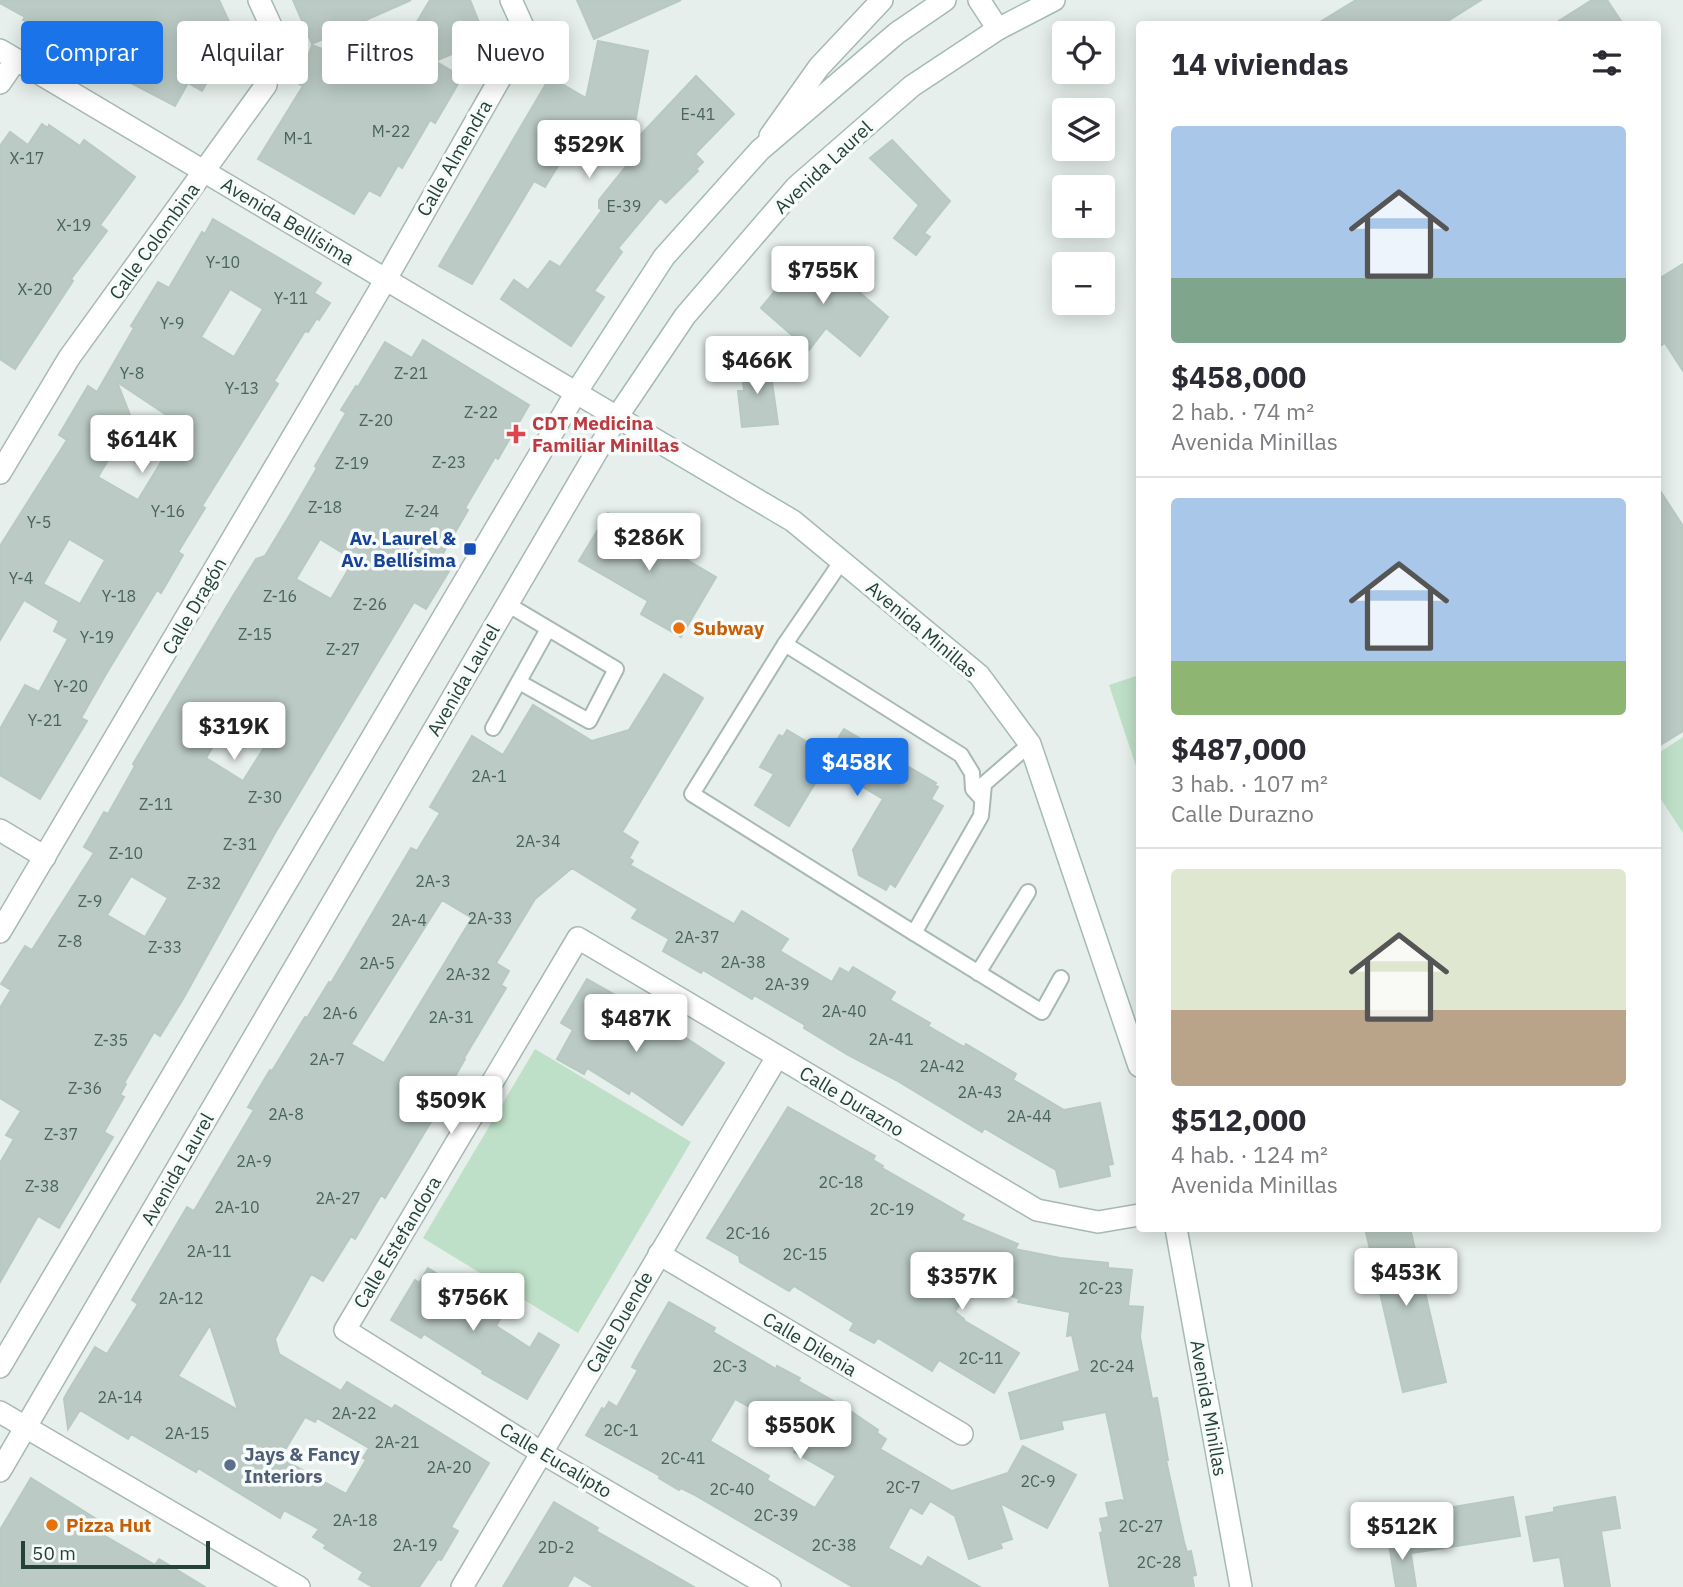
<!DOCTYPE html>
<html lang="es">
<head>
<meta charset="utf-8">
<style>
	:root { --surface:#fff; --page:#f7f7f7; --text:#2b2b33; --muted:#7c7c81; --line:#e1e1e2; --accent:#1a73e8 }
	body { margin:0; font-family:"IBM Plex Sans",sans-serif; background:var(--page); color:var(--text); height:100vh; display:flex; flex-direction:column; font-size:26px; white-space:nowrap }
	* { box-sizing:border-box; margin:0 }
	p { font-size:23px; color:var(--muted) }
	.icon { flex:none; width:38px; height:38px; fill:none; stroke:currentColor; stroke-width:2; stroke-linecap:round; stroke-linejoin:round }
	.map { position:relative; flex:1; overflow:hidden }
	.panel { position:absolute; left:1136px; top:21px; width:525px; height:1211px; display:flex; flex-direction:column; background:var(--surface); border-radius:7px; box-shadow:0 4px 18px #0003 }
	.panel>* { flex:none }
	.top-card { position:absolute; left:21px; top:21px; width:665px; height:63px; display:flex; gap:14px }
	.tools { position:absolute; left:1052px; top:21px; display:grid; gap:14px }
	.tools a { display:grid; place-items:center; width:63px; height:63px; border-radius:7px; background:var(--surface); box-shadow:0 4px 18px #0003; font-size:35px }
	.scale { position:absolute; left:21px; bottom:18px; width:189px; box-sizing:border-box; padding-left:7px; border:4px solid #24423a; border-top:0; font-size:19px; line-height:24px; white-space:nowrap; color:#24423a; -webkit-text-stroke:5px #f7fbf9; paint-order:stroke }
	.price { position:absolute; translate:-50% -60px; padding:0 16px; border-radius:7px; background:#fff; color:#222; font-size:23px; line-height:46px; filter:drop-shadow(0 2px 4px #0008) }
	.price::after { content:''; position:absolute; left:50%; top:42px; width:21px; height:16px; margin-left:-10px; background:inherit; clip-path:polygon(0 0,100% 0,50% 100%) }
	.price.active { background:var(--accent); color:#fff }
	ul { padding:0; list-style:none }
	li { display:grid; align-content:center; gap:14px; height:371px; padding:0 35px }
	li+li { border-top:2px solid var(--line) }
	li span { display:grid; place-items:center; height:217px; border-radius:7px; color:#555 }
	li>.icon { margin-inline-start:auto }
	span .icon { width:126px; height:126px; fill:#fffc; stroke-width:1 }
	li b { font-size:30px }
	h2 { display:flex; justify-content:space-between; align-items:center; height:84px; padding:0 35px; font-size:30px }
	.tag { padding:0 24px; border-radius:7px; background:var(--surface); box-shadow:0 4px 18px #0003; font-size:24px; line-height:63px }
	.tag.active { background:var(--accent); color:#fff }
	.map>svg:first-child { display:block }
	.green { fill:#bfe0c8 }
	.building { fill:#bbcac4; stroke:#b8c9c2; stroke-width:2; fill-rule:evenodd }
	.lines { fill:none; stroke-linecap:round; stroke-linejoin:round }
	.service-casing { stroke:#a8b8b2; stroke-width:18 }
	.minor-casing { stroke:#a8b8b2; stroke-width:24 }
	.tertiary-casing { stroke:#a8b8b2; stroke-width:24 }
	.secondary-casing { stroke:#a4bbb3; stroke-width:24 }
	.service { stroke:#fff; stroke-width:14 }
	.minor { stroke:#fff; stroke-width:21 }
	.tertiary { stroke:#fff; stroke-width:21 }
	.secondary { stroke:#fff; stroke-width:21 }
	.health-dot { fill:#e0444e; stroke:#f7fbf9; stroke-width:2.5 }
	.transit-dot { fill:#1a4fb4; stroke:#f7fbf9; stroke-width:2.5 }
	.food-dot { fill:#e8710a; stroke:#f7fbf9; stroke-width:2.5 }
	.service-dot { fill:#5c6f8a; stroke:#f7fbf9; stroke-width:2.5 }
	.labels { text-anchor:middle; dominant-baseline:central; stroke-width:7; stroke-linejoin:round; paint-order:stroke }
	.number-label { font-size:16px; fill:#4a645c }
	.street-label { font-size:19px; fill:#24423a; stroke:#f7fbf9 }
	.health-label { font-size:19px; font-weight:bold; fill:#be3a42; stroke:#f7fbf9; text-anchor:start }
	.transit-label { font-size:19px; font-weight:bold; fill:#164399; stroke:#f7fbf9; text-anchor:end }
	.food-label { font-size:19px; font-weight:bold; fill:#c56008; stroke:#f7fbf9; text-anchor:start }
	.service-label { font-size:19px; font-weight:bold; fill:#4e5e75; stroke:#f7fbf9; text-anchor:start }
</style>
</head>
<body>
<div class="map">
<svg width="1683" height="1587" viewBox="0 0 1683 1587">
	<rect width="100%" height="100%" fill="#e6efeb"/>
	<g class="green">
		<polygon points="1139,675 1139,775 1109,685"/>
		<polygon points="1683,737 1683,833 1657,793 1657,754"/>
		<polygon points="535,1049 691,1142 578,1333 423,1238"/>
	</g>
	<g class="building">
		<polygon points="0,0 219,0 232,28 180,51 214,70 202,91 188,83 175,106 121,78 23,20 25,17 0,3"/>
		<polygon points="293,0 411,0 312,44"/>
		<polygon points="430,0 470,0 486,40 435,61 462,77 435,123 430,120 402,168 398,165 380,196 369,190 354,214 258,159 303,86 299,84 312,45 382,72 389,60 393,62"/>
		<polygon points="577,0 681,0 594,39"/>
		<polygon points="1356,0 1481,0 1443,24 1317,24"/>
		<polygon points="1592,0 1607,0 1623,24 1554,24"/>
		<polygon points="598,41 648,51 631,145 696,76 734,114 695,154 703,162 696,169 698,171 666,203 660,198 618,248 622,252 594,291 604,297 571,346 501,299 514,280 528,290 550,261 560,267 602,210 599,208 599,200 627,165 596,135 584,157 569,148 545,187 534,181 472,284 439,266 550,77 586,98"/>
		<polygon points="42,124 48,128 49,125 80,146 84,140 135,177 100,225 107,231 71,279 73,281 15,369 0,359 0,146 10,132 28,145"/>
		<polygon points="892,140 950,201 924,233 930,237 916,255 894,238 919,205 870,158"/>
		<path d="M213,219L321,283L314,293L330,303L319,320L317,318L308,332L305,331L274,381L278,384L202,506L205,508L178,552L183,555L161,593L157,590L106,674L81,718L87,721L40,799L0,775V729L25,685L39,692L68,639L54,631L59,621L24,600L0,640V546L67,440L59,435L88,386L97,392L134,328L131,326L158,282L169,288L202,232L205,234ZM230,289L263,309L234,357L201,337ZM117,382L183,426L138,500L98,477L132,420ZM69,539L105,560L80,604L43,584Z"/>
		<polygon points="809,249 888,317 860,356 826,328 809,350 761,308"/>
		<polygon points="1683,264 1683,371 1665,343 1657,348 1657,280"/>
		<path d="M423,340L529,405L498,459L495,457L465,508L468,510L442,555L454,563L426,609L414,602L275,833L183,999L160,1036L154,1032L124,1083L126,1084L120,1095L124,1097L104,1132L113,1137L59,1228L38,1216L0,1282V1163L14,1139L6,1135L21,1111L0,1098V1008L11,990L1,984L25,946L32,950L94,853L84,847L104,812L108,814L135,766L133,764L233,596L256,559L265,556L291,513L317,468L315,466L346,413L341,410L356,386L358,387L385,342L412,358ZM320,539L354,560L331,599L296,579ZM247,701L281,721L243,781L206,758L235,709L240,712ZM131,876L168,898L145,937L107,915Z"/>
		<polygon points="769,361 778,424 742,427 738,391 744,391 741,365"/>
		<polygon points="1657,486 1683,526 1683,731 1657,747"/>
		<polygon points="608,513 716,577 681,637 641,614 648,601 579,561"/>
		<path d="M664,674L703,698L622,832L638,842L629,858L633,861L630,865L734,924L742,911L788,939L780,951L832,982L840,968L849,973L853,967L895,992L890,1000L930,1023L928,1026L964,1047L966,1044L1016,1074L1013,1080L1064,1110L1100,1103L1113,1164L1108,1165L1110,1176L1060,1187L1056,1170L984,1128L982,1132L896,1080L848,1055L804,1028L805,1025L754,995L752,999L703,970L701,973L663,951L669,939L632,918L638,909L572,868L535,899L496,963L509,971L501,985L506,988L464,1058L465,1059L441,1101L443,1102L385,1198L381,1195L355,1239L351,1236L323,1281L311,1274L275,1339L279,1354L341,1391L347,1382L392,1409L395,1405L489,1463L451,1527L458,1531L441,1560L438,1559L419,1587H373L359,1579L363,1572L324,1548L326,1545L313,1537L319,1529L284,1510L280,1518L198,1468L196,1472L131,1434L128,1439L80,1410L68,1429L64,1399L67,1393L95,1347L107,1354L138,1304L132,1300L187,1207L194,1211L254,1110L248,1107L270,1070L272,1071L305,1017L307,1018L329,982L331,983L411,848L417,851L440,813L430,807L472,736L503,755L533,705L592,741L629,730ZM442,900L472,918L384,1063L351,1044ZM210,1325L238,1410L178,1376ZM305,1417L315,1422L317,1418L369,1448L363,1458L366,1460L346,1494L280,1458Z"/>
		<polygon points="844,729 936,783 934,785 938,787 931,799 943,806 895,887 890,883 886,890 859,875 853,850 883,799 826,765 789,826 755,805 774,774 760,767 779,735 783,737 787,730 828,754"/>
		<polygon points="587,979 626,1001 622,1007 671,1037 675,1031 724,1063 682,1125 631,1090 629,1094 587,1068 584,1074 557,1059 573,1030 561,1023"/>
		<polygon points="788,1107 875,1156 873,1160 883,1166 882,1168 964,1215 961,1220 1018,1244 1015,1249 1060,1258 1108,1263 1108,1268 1132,1270 1128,1306 1143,1307 1140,1337 1152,1399 1157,1398 1168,1460 1166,1460 1184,1542 1187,1552 1191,1551 1196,1575 1192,1576 1194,1587 1110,1587 1100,1533 1103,1532 1100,1519 1109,1517 1106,1503 1121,1500 1125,1502 1106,1412 1061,1421 1063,1429 1021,1439 1009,1393 1080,1371 1072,1335 1067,1336 1070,1312 1018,1302 1019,1299 974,1280 955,1312 964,1319 963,1320 1019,1353 994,1393 939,1360 932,1371 878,1338 874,1343 850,1330 854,1323 794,1286 789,1291 740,1262 739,1256 707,1238"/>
		<polygon points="1365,1228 1410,1228 1446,1382 1403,1392"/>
		<polygon points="428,1268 502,1316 496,1326 530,1348 539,1333 559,1345 527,1399 482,1373 483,1371 424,1334 421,1338 391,1320 415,1280 419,1283"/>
		<path d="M669,1302L715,1328L713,1332L776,1369L777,1366L800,1378L798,1381L846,1408L878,1430L877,1433L886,1439L880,1449L952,1491L1008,1473L1023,1446L1076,1475L1047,1528L1000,1503L1012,1539L1000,1543L1002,1548L969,1559L955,1516L930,1501L922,1514L910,1507L888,1548L922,1567L928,1557L980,1587H853L693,1494L681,1488L679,1490L659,1478L660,1476L586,1435L602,1408L604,1410L609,1402L617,1407L638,1370L632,1367L635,1361ZM735,1399L791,1430L790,1432L802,1440L794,1452L836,1476L815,1508L767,1480L769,1476L710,1441Z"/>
		<polygon points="31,1478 98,1520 93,1529 155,1565 159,1559 205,1587 0,1587 0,1530"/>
		<polygon points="1513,1497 1520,1536 1412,1553 1406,1515"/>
		<polygon points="1615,1497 1620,1528 1601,1531 1610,1587 1565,1587 1560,1557 1534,1561 1526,1517 1554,1512 1554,1508 1557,1507"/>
		<polygon points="554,1502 598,1528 596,1531 694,1587 594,1587 574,1575 567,1587 503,1587"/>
		<polygon points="1408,1535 1416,1587 1396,1587 1388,1538"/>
	</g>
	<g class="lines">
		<g class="service-casing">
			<g id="service">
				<polyline points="841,562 785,644 692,794 914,933 981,816 984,784 1030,744"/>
				<polyline points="507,604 616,669 589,721 519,682"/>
				<polyline points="785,644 961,755 972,773 973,789 982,799"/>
				<polyline points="493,728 548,629"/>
				<polyline points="914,933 1042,1012 1061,978"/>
				<polyline points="978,973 1028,892"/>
			</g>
		</g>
		<g class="minor-casing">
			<g id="minor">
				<polyline points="979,0 998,29"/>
				<polyline points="0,50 617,417"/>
				<polyline points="0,83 16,60"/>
				<polyline points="770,136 819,67 882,0"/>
				<polyline points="0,473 69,358 266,85 271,26 259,0"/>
				<polyline points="0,830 45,857"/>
				<polyline points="0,932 386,279 526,33 511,0"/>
				<polyline points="659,1254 962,1434"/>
				<polyline points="462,1587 777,1057"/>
				<polyline points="770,1587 542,1453 345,1330 578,938 1037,1210 1098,1222 1139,1215"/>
			</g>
		</g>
		<g class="tertiary-casing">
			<g id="tertiary">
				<polyline points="0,1367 577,391"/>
				<polyline points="0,1412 299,1587"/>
				<polyline points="0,1471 617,417"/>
			</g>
		</g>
		<g class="secondary-casing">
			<g id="secondary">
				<polyline points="1054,0 998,29 912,86 796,187 685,316 617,417 793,521 979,675 1030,744 1139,1066"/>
				<polyline points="577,391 664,257 760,150 897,33 945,0"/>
				<polyline points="1176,1228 1241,1587"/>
			</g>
		</g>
		<use href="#service" class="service"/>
		<use href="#minor" class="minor"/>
		<use href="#tertiary" class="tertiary"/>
		<use href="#secondary" class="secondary"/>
	</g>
	<path class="health-dot" d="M512.5 423.5h7v7h7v7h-7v7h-7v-7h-7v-7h7z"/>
	<rect class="transit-dot" x="463" y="542" width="14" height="14" rx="3.5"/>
	<g class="food-dot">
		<circle cx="679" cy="628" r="7"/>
		<circle cx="52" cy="1525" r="7"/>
	</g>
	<circle class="service-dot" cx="230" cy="1465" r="7"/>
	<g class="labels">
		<g class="number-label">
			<text x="698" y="114">E-41</text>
			<text x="391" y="131">M-22</text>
			<text x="298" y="138">M-1</text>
			<text x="27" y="158">X-17</text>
			<text x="624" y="206">E-39</text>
			<text x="74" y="225">X-19</text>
			<text x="223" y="262">Y-10</text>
			<text x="35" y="289">X-20</text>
			<text x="291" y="298">Y-11</text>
			<text x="172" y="323">Y-9</text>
			<text x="132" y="373">Y-8</text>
			<text x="411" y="373">Z-21</text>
			<text x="242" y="388">Y-13</text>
			<text x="481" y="412">Z-22</text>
			<text x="376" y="420">Z-20</text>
			<text x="449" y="462">Z-23</text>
			<text x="352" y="463">Z-19</text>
			<text x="325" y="507">Z-18</text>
			<text x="168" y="511">Y-16</text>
			<text x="422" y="511">Z-24</text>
			<text x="39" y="522">Y-5</text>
			<text x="21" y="578">Y-4</text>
			<text x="119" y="596">Y-18</text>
			<text x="280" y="596">Z-16</text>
			<text x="370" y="604">Z-26</text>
			<text x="255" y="634">Z-15</text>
			<text x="97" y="637">Y-19</text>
			<text x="343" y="649">Z-27</text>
			<text x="71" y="686">Y-20</text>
			<text x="45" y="720">Y-21</text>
			<text x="489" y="776">2A-1</text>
			<text x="265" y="797">Z-30</text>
			<text x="156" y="804">Z-11</text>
			<text x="538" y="841">2A-34</text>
			<text x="240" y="844">Z-31</text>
			<text x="126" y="853">Z-10</text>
			<text x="433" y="881">2A-3</text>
			<text x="204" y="883">Z-32</text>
			<text x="90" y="901">Z-9</text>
			<text x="490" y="918">2A-33</text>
			<text x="409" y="920">2A-4</text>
			<text x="697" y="937">2A-37</text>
			<text x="70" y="941">Z-8</text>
			<text x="165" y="947">Z-33</text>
			<text x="743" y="962">2A-38</text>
			<text x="377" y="963">2A-5</text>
			<text x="468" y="974">2A-32</text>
			<text x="787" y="984">2A-39</text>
			<text x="844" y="1011">2A-40</text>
			<text x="340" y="1013">2A-6</text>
			<text x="451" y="1017">2A-31</text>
			<text x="891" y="1039">2A-41</text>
			<text x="111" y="1040">Z-35</text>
			<text x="327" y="1059">2A-7</text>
			<text x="942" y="1066">2A-42</text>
			<text x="85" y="1088">Z-36</text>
			<text x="980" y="1092">2A-43</text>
			<text x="286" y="1114">2A-8</text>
			<text x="1029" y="1116">2A-44</text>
			<text x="61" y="1134">Z-37</text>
			<text x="254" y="1161">2A-9</text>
			<text x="841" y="1182">2C-18</text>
			<text x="42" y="1186">Z-38</text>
			<text x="338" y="1198">2A-27</text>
			<text x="237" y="1207">2A-10</text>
			<text x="892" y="1209">2C-19</text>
			<text x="748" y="1233">2C-16</text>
			<text x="209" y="1251">2A-11</text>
			<text x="805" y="1254">2C-15</text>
			<text x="1101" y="1288">2C-23</text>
			<text x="181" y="1298">2A-12</text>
			<text x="981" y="1358">2C-11</text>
			<text x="730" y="1366">2C-3</text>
			<text x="1112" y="1366">2C-24</text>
			<text x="120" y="1397">2A-14</text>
			<text x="354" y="1413">2A-22</text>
			<text x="621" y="1430">2C-1</text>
			<text x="187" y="1433">2A-15</text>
			<text x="397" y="1442">2A-21</text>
			<text x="683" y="1458">2C-41</text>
			<text x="449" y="1467">2A-20</text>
			<text x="1038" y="1481">2C-9</text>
			<text x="903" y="1487">2C-7</text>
			<text x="732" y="1489">2C-40</text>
			<text x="776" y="1515">2C-39</text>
			<text x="355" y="1520">2A-18</text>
			<text x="1141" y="1526">2C-27</text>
			<text x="415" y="1545">2A-19</text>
			<text x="834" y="1545">2C-38</text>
			<text x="556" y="1547">2D-2</text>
			<text x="1159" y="1562">2C-28</text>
		</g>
		<g class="street-label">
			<text transform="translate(454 158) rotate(-60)">Calle Almendra</text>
			<text transform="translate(823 167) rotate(-43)">Avenida Laurel</text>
			<text transform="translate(288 221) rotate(31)">Avenida Bellísima</text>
			<text transform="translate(154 241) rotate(-54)">Calle Colombina</text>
			<text transform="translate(194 606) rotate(-60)">Calle Dragón</text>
			<text transform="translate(922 629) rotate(40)">Avenida Minillas</text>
			<text transform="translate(463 680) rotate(-60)">Avenida Laurel</text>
			<text transform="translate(852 1101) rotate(31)">Calle Durazno</text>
			<text transform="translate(177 1169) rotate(-60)">Avenida Laurel</text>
			<text transform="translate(397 1242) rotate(-59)">Calle Estefandora</text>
			<text transform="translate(619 1322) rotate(-60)">Calle Duende</text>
			<text transform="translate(810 1344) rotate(31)">Calle Dilenia</text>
			<text transform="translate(1209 1408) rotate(80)">Avenida Minillas</text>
			<text transform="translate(556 1460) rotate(31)">Calle Eucalipto</text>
		</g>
		<g class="health-label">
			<text x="532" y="423">CDT Medicina<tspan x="532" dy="22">Familiar Minillas</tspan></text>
		</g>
		<g class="transit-label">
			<text x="456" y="538">Av. Laurel &amp;<tspan x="456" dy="22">Av. Bellísima</tspan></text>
		</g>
		<g class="food-label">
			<text x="693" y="628">Subway</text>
			<text x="66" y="1525">Pizza Hut</text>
		</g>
		<g class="service-label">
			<text x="244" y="1454">Jays &amp; Fancy<tspan x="244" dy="22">Interiors</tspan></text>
		</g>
	</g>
</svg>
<div class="tools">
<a><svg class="icon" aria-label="locate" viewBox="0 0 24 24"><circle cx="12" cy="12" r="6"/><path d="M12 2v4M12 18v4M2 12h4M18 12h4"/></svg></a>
<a><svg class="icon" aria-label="layers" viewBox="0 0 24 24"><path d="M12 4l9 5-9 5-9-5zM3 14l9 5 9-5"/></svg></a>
<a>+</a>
<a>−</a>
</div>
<div class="scale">50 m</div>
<b class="price" style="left:589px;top:180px">$529K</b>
<b class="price" style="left:823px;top:306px">$755K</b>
<b class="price" style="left:757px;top:396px">$466K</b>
<b class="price" style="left:142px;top:475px">$614K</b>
<b class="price" style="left:649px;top:573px">$286K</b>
<b class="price" style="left:234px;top:762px">$319K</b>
<b class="price active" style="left:857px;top:798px">$458K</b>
<b class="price" style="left:636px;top:1054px">$487K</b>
<b class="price" style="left:451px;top:1136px">$509K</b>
<b class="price" style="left:1406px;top:1308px">$453K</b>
<b class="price" style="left:962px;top:1312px">$357K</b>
<b class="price" style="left:473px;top:1333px">$756K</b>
<b class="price" style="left:800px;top:1461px">$550K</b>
<b class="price" style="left:1402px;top:1562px">$512K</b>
<div class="top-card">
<a class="tag active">Comprar</a>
<a class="tag">Alquilar</a>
<a class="tag">Filtros</a>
<a class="tag">Nuevo</a>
</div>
<section class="panel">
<h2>14 viviendas<svg class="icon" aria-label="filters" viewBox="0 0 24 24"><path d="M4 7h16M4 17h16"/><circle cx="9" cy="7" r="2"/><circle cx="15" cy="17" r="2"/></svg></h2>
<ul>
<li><span style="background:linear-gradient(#a9c7e8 70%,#7fa58c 0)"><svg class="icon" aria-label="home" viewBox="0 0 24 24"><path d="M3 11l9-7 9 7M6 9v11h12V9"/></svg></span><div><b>$458,000</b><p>2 hab. · 74 m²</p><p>Avenida Minillas</p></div></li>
<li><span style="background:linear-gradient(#a9c7e8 75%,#8fb573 0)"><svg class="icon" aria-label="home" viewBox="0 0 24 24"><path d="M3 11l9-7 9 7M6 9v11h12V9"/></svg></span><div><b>$487,000</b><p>3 hab. · 107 m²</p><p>Calle Durazno</p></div></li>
<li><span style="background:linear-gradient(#dfe7d0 65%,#b9a48a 0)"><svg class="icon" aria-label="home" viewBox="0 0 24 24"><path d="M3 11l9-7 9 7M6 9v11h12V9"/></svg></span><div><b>$512,000</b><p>4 hab. · 124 m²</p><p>Avenida Minillas</p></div></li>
</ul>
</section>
</div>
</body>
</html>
